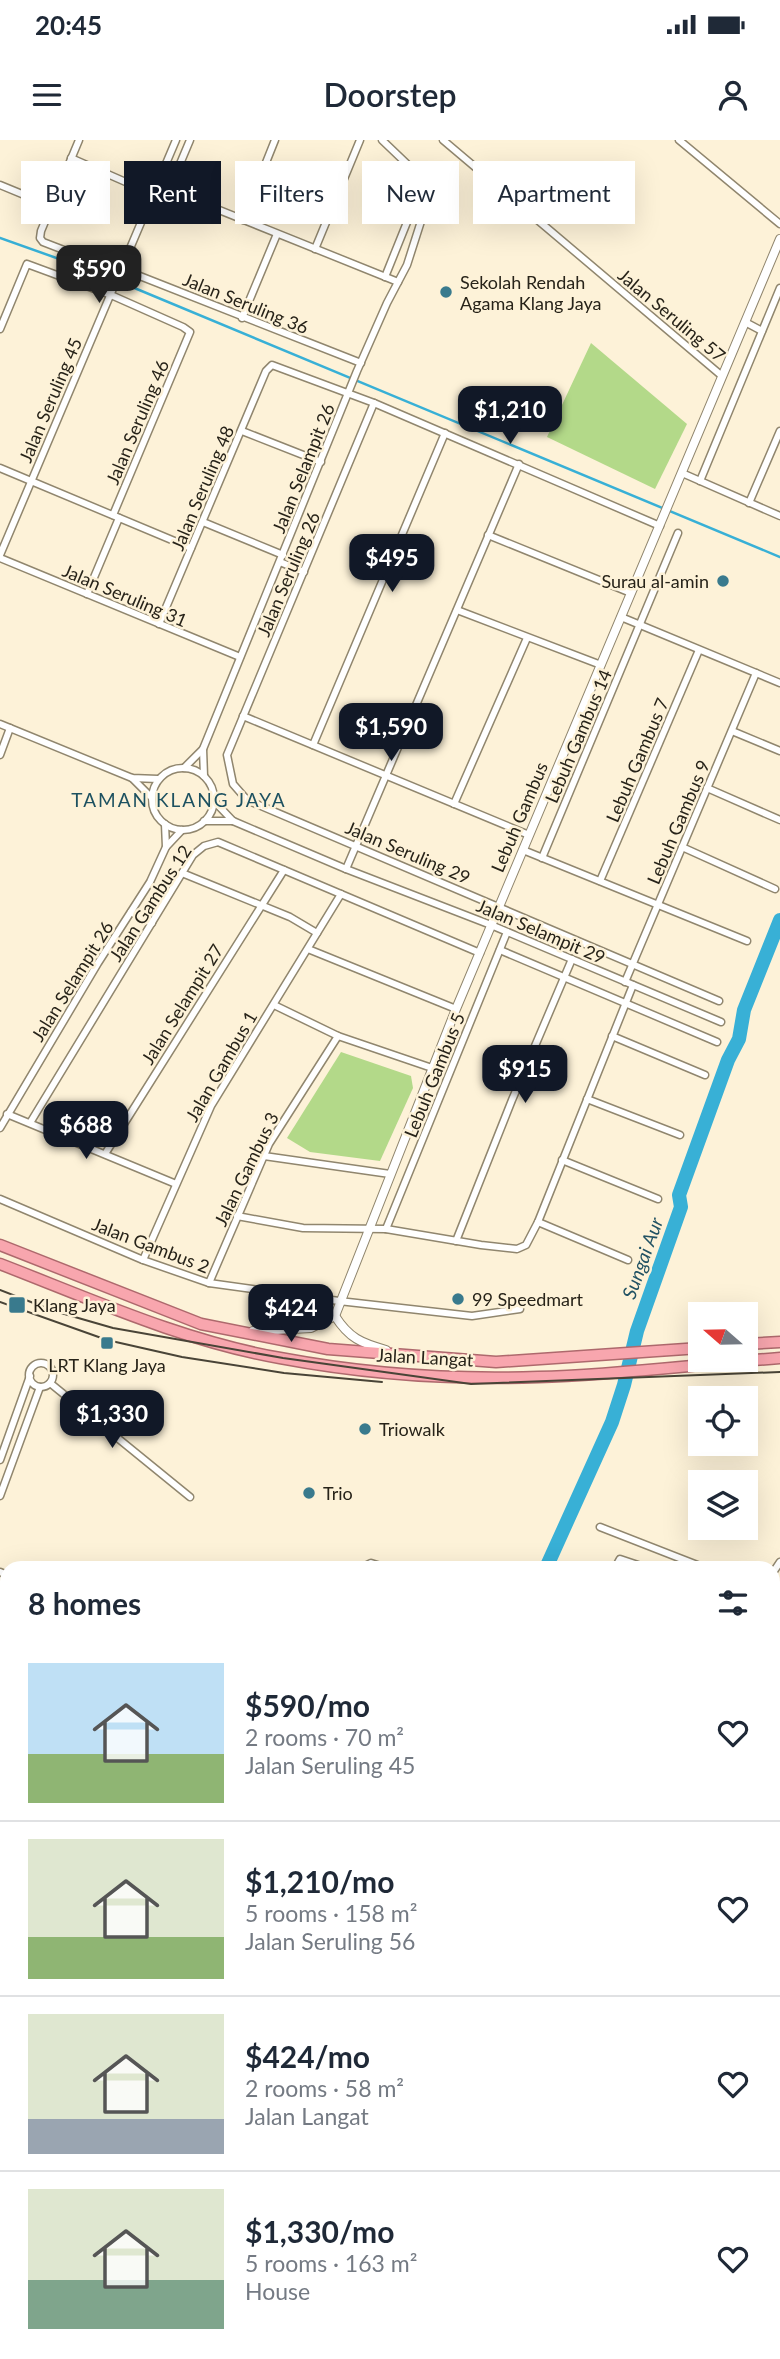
<!DOCTYPE html>
<html lang="en">
<head>
<meta charset="utf-8">
<style>
	:root { --surface:#fff; --page:#f2f2f3; --text:#1f2937; --muted:#747a83; --line:#e0e1e3; --accent:#111827 }
	body { margin:0; font-family:Lato,sans-serif; background:var(--page); color:var(--text); height:100vh; display:flex; flex-direction:column; font-size:26px; white-space:nowrap }
	* { box-sizing:border-box; margin:0 }
	p { font-size:23px; color:var(--muted) }
	.icon { flex:none; width:38px; height:38px; fill:none; stroke:currentColor; stroke-width:2; stroke-linecap:round; stroke-linejoin:round }
	.map { position:relative; flex:1; overflow:hidden }
	.details { position:absolute; left:0px; top:1421px; width:780px; height:798px; display:flex; flex-direction:column; background:var(--surface); border-radius:21px 21px 0 0; box-shadow:0 7px 28px #0002 }
	.details>* { flex:none }
	.guide { position:absolute; left:21px; top:21px; width:738px; height:63px; display:flex; gap:14px }
	.needle { width:46px; rotate:290deg }
	.fabs { position:absolute; left:688px; top:1162px; display:grid; gap:14px }
	.fabs a { display:grid; place-items:center; width:70px; height:70px; border-radius:0px; background:var(--surface); box-shadow:0 7px 28px #0002; font-size:35px }
	.price { position:absolute; translate:-50% -60px; padding:0 16px; border-radius:14px; background:var(--accent); color:#fff; font-size:23px; line-height:46px; filter:drop-shadow(0 2px 4px #0008) }
	.price::after { content:''; position:absolute; left:50%; top:42px; width:21px; height:16px; margin-left:-10px; background:inherit; clip-path:polygon(0 0,100% 0,50% 100%) }
	.price.active { background:#222; color:#fff }
	ul { padding:0; list-style:none }
	li { display:flex; align-items:center; gap:21px; height:175px; padding:0 28px }
	li+li { border-top:2px solid var(--line) }
	li span { display:grid; place-items:center; flex:none; width:196px; height:140px; border-radius:0px; color:#555 }
	li>.icon { margin-inline-start:auto }
	span .icon { width:84px; height:84px; fill:#fffc; stroke-width:1 }
	li b { font-size:30px }
	h2 { display:flex; justify-content:space-between; align-items:center; height:84px; padding:0 28px; font-size:30px }
	.tag { padding:0 24px; border-radius:0px; background:var(--surface); box-shadow:0 7px 28px #0002; font-size:24px; line-height:63px }
	.tag.active { background:var(--accent); color:#fff }
	.status { display:flex; justify-content:space-between; align-items:center; height:49px; padding:0 35px; background:var(--surface); direction:ltr }
	.status svg { height:19px; fill:currentColor }
	header { display:flex; justify-content:space-between; align-items:center; height:91px; padding:0 28px; background:var(--surface); font-size:32px; font-weight:600 }
	.map>svg:first-child { display:block }
	.green { fill:#b3d989 }
	.lines { fill:none; stroke-linecap:round; stroke-linejoin:round }
	.stream { stroke:#38b0d6; stroke-width:2.5 }
	.river { stroke:#38b0d6; stroke-width:14 }
	.minor-casing { stroke:#90866e; stroke-width:9 }
	.tertiary-casing { stroke:#90866e; stroke-width:10 }
	.primary-casing { stroke:#ae696d; stroke-width:12 }
	.trunk-casing { stroke:#ae696d; stroke-width:13 }
	.minor { stroke:#fff; stroke-width:6 }
	.tertiary { stroke:#fff; stroke-width:8 }
	.primary { stroke:#fabcc2; stroke-width:10 }
	.trunk { stroke:#f8a6ae; stroke-width:10 }
	.tram { stroke:#494437; stroke-width:2 }
	.poi-dot { fill:#397a8d; stroke:#fdf2d8; stroke-width:2.5 }
	.labels { text-anchor:middle; dominant-baseline:central; stroke-width:5; stroke-linejoin:round; paint-order:stroke }
	.poi-label { font-size:18px; fill:#272319; stroke:#fdf2d8; text-anchor:start }
	.street-label { font-size:18px; fill:#272319; stroke:#fdf2d8 }
	.neighbourhood-label { font-size:19px; letter-spacing:2px; fill:#1d5160; stroke:#fdf2d8 }
	.water-label { font-size:19px; font-style:italic; fill:#225263; stroke:#fdf2d8 }
</style>
</head>
<body>
<div class="status"><b>20:45</b><svg viewBox="0 0 49 12"><path d="M0 12V9h3v3zM5 12V6h3v6zM10 12V3h3v9zM15 12V0h3v12zM26 1h20v11H26zM47 4h2v5h-2z"/></svg></div>
<header><svg class="icon" aria-label="menu" viewBox="0 0 24 24"><path d="M4 6h16M4 12h16M4 18h16"/></svg>Doorstep<svg class="icon" aria-label="person" viewBox="0 0 24 24"><circle cx="12" cy="8" r="4"/><path d="M4 21q1-7 8-7t8 7"/></svg></header>
<div class="map">
<svg width="780" height="2219" viewBox="0 0 780 2219">
	<rect width="100%" height="100%" fill="#fdf2d8"/>
	<g class="green">
		<polygon points="591,203 687,284 655,349 547,297"/>
		<polygon points="341,912 411,936 413,948 380,1021 310,1012 287,998"/>
	</g>
	<g class="lines">
		<polyline class="stream" points="0,98 96,132 780,417"/>
		<g class="river">
			<polyline points="546,1428 612,1282 624,1245 637,1191 681,1067 679,1055 728,920 739,899 744,870 780,780"/>
			<polyline points="228,2219 231,2212"/>
		</g>
		<g class="minor-casing">
			<g id="minor">
				<polyline points="79,0 41,91 40,98 43,102 113,129 122,129 361,223"/>
				<polyline points="443,0 722,236"/>
				<polyline points="679,0 780,84"/>
				<polyline points="71,18 153,54"/>
				<polyline points="0,45 51,66"/>
				<polyline points="157,45 398,142"/>
				<polyline points="169,50 190,0"/>
				<polyline points="243,80 275,0"/>
				<polyline points="315,109 360,0"/>
				<polyline points="385,137 424,40"/>
				<polyline points="242,178 277,94"/>
				<polyline points="745,182 762,191"/>
				<polyline points="0,189 27,124 111,155 183,187 190,192 113,375"/>
				<polyline points="374,263 227,615 233,644 247,660 719,861"/>
				<polyline points="242,291 321,322"/>
				<polyline points="0,328 191,408"/>
				<polyline points="682,333 780,376"/>
				<polyline points="700,341 780,148"/>
				<polyline points="749,363 780,291"/>
				<polyline points="203,382 283,415"/>
				<polyline points="488,395 631,453"/>
				<polyline points="0,415 176,0"/>
				<polyline points="0,418 240,517"/>
				<polyline points="280,422 304,432"/>
				<polyline points="87,454 119,378"/>
				<polyline points="457,470 601,525"/>
				<polyline points="621,477 780,543"/>
				<polyline points="159,484 266,231 272,225 374,263 660,386"/>
				<polyline points="243,576 529,695"/>
				<polyline points="0,584 132,638 158,639"/>
				<polyline points="732,591 780,611"/>
				<polyline points="313,605 445,293"/>
				<polyline points="0,615 10,588"/>
				<polyline points="184,628 203,609"/>
				<circle cx="183" cy="659" r="31"/>
				<polyline points="204,636 203,609 357,231 387,163 407,125 431,50 429,45 382,0"/>
				<polyline points="132,638 152,658"/>
				<polyline points="707,648 780,680"/>
				<polyline points="213,660 233,681 346,729 491,785 721,882"/>
				<polyline points="454,664 527,498"/>
				<polyline points="204,681 233,681"/>
				<polyline points="166,707 182,690"/>
				<polyline points="682,707 775,749"/>
				<polyline points="523,710 747,801"/>
				<polyline points="542,718 678,393"/>
				<polyline points="346,729 519,324"/>
				<polyline points="182,733 290,777 317,793"/>
				<polyline points="600,741 699,510"/>
				<polyline points="131,772 152,783"/>
				<polyline points="308,809 456,869"/>
				<polyline points="500,810 717,902"/>
				<polyline points="625,842 756,533"/>
				<polyline points="274,865 338,896 432,928"/>
				<polyline points="612,896 705,935"/>
				<polyline points="587,959 680,995"/>
				<polyline points="7,974 176,1044"/>
				<polyline points="30,983 193,715 204,706 218,702 480,813"/>
				<polyline points="0,988 98,823 150,742 166,707 165,684"/>
				<polyline points="105,1014 284,730"/>
				<polyline points="264,1016 390,1034"/>
				<polyline points="562,1020 658,1059"/>
				<polyline points="0,1059 143,1120 209,1143 339,1161 472,1176 520,1169"/>
				<polyline points="237,1076 303,1088 386,1089 481,1105 517,1109 526,1105 538,1082 633,845"/>
				<polyline points="538,1082 628,1120"/>
				<polyline points="386,1089 507,792"/>
				<polyline points="456,1101 512,960 572,819"/>
				<polyline points="143,1120 211,966 341,754"/>
				<polyline points="209,1143 269,1004 338,896"/>
				<circle cx="41" cy="1235" r="12"/>
				<polyline points="50,1243 190,1357"/>
				<polyline points="0,1320 30,1236"/>
				<polyline points="0,1356 40,1247"/>
				<polyline points="600,1387 705,1428"/>
				<polyline points="361,1428 371,1423 387,1428"/>
				<polyline points="615,1428 620,1419 647,1428"/>
				<polyline points="774,1431 780,1422"/>
				<polyline points="0,1432 7,1435"/>
				<polyline points="774,1458 780,1463"/>
				<polyline points="774,1484 780,1489"/>
				<polyline points="0,1495 7,1475"/>
				<polyline points="774,1637 780,1621"/>
				<polyline points="0,1692 7,1672"/>
				<polyline points="0,1897 7,1878"/>
				<polyline points="774,1907 780,1889"/>
				<polyline points="0,1948 7,1951"/>
				<polyline points="0,2013 7,2016"/>
				<polyline points="774,2015 780,2017"/>
				<polyline points="18,2219 21,2212"/>
				<polyline points="102,2219 105,2212"/>
				<polyline points="190,2219 193,2212"/>
				<polyline points="260,2219 263,2212"/>
				<polyline points="334,2219 337,2212"/>
				<polyline points="413,2219 416,2212"/>
				<polyline points="492,2219 495,2212"/>
				<polyline points="566,2219 569,2212"/>
			</g>
		</g>
		<g class="tertiary-casing">
			<g id="tertiary">
				<path d="M335,1176C349,1198 361,1203 386,1210"/>
				<polyline points="253,1191 311,1188 335,1176 456,869 780,99"/>
			</g>
		</g>
		<g class="primary-casing">
			<g id="primary">
				<polyline points="774,1810 780,1793"/>
				<polyline points="774,1857 780,1839"/>
				<polyline points="658,2212 659,2219"/>
				<polyline points="672,2212 673,2219"/>
			</g>
		</g>
		<g class="trunk-casing">
			<g id="trunk">
				<polyline points="0,1105 201,1184 328,1209 496,1222 700,1208"/>
				<path d="M0,1124C91,1159 183,1201 280,1218C365,1234 452,1240 538,1237C618,1235 700,1224 780,1218"/>
				<polyline points="746,1204 780,1202"/>
			</g>
		</g>
		<use href="#minor" class="minor"/>
		<use href="#tertiary" class="tertiary"/>
		<use href="#primary" class="primary"/>
		<use href="#trunk" class="trunk"/>
		<g class="tram">
			<polyline points="0,1150 54,1171 113,1188 283,1218 471,1244 780,1232"/>
			<polyline points="0,1162 107,1200 182,1217 284,1233 382,1242"/>
		</g>
	</g>
	<g class="poi-dot">
		<circle cx="446" cy="152" r="7"/>
		<circle cx="723" cy="441" r="7"/>
		<circle cx="458" cy="1159" r="7"/>
		<rect x="8" y="1156" width="18" height="18" rx="3.5"/>
		<rect x="100" y="1196" width="14" height="14" rx="3.5"/>
		<circle cx="365" cy="1289" r="7"/>
		<circle cx="309" cy="1353" r="7"/>
	</g>
	<g class="labels">
		<g class="poi-label">
			<text x="460" y="142">Sekolah Rendah<tspan x="460" dy="21">Agama Klang Jaya</tspan></text>
			<text x="709" y="441" text-anchor="end">Surau al-amin</text>
			<text x="472" y="1159">99 Speedmart</text>
			<text x="33" y="1165">Klang Jaya</text>
			<text x="107" y="1225" text-anchor="middle">LRT Klang Jaya</text>
			<text x="379" y="1289">Triowalk</text>
			<text x="323" y="1353">Trio</text>
		</g>
		<g class="street-label">
			<text transform="translate(246 163) rotate(22)">Jalan Seruling 36</text>
			<text transform="translate(672 175) rotate(40)">Jalan Seruling 57</text>
			<text transform="translate(50 260) rotate(-67)">Jalan Seruling 45</text>
			<text transform="translate(137 282) rotate(-67)">Jalan Seruling 46</text>
			<text transform="translate(303 328) rotate(-68)">Jalan Selampit 26</text>
			<text transform="translate(202 348) rotate(-67)">Jalan Seruling 48</text>
			<text transform="translate(288 434) rotate(-67)">Jalan Seruling 26</text>
			<text transform="translate(125 455) rotate(23)">Jalan Seruling 31</text>
			<text transform="translate(578 596) rotate(-67)">Lebuh Gambus 14</text>
			<text transform="translate(637 620) rotate(-67)">Lebuh Gambus 7</text>
			<text transform="translate(519 677) rotate(-67)">Lebuh Gambus</text>
			<text transform="translate(678 682) rotate(-67)">Lebuh Gambus 9</text>
			<text transform="translate(408 712) rotate(23)">Jalan Seruling 29</text>
			<text transform="translate(150 763) rotate(-57)">Jalan Gambus 12</text>
			<text transform="translate(541 791) rotate(23)">Jalan Selampit 29</text>
			<text transform="translate(72 841) rotate(-58)">Jalan Selampit 26</text>
			<text transform="translate(182 864) rotate(-58)">Jalan Selampit 27</text>
			<text transform="translate(221 926) rotate(-60)">Jalan Gambus 1</text>
			<text transform="translate(434 935) rotate(-68)">Lebuh Gambus 5</text>
			<text transform="translate(246 1029) rotate(-64)">Jalan Gambus 3</text>
			<text transform="translate(151 1105) rotate(21)">Jalan Gambus 2</text>
			<text transform="translate(425 1217) rotate(3)">Jalan Langat</text>
		</g>
		<g class="neighbourhood-label">
			<text x="179" y="659">TAMAN KLANG JAYA</text>
		</g>
		<g class="water-label">
			<text transform="translate(642 1118) rotate(-70)">Sungai Aur</text>
		</g>
	</g>
</svg>
<div class="fabs">
<a><svg class="needle" viewBox="-14 -14 28 28"><path d="M0-13l5 13h-10z" fill="#e53935"/><path d="M0 13l5-13h-10z" fill="#747a83"/></svg></a>
<a><svg class="icon" aria-label="locate" viewBox="0 0 24 24"><circle cx="12" cy="12" r="6"/><path d="M12 2v4M12 18v4M2 12h4M18 12h4"/></svg></a>
<a><svg class="icon" aria-label="layers" viewBox="0 0 24 24"><path d="M12 4l9 5-9 5-9-5zM3 14l9 5 9-5"/></svg></a>
</div>
<b class="price active" style="left:99px;top:165px">$590</b>
<b class="price" style="left:510px;top:306px">$1,210</b>
<b class="price" style="left:392px;top:454px">$495</b>
<b class="price" style="left:391px;top:623px">$1,590</b>
<b class="price" style="left:525px;top:965px">$915</b>
<b class="price" style="left:86px;top:1021px">$688</b>
<b class="price" style="left:291px;top:1204px">$424</b>
<b class="price" style="left:112px;top:1310px">$1,330</b>
<div class="guide">
<a class="tag">Buy</a>
<a class="tag active">Rent</a>
<a class="tag">Filters</a>
<a class="tag">New</a>
<a class="tag">Apartment</a>
</div>
<section class="details">
<h2>8 homes<svg class="icon" aria-label="filters" viewBox="0 0 24 24"><path d="M4 7h16M4 17h16"/><circle cx="9" cy="7" r="2"/><circle cx="15" cy="17" r="2"/></svg></h2>
<ul>
<li><span style="background:linear-gradient(#bfe0f5 65%,#8fb573 0)"><svg class="icon" aria-label="home" viewBox="0 0 24 24"><path d="M3 11l9-7 9 7M6 9v11h12V9"/></svg></span><div><b>$590/mo</b><p>2 rooms · 70 m²</p><p>Jalan Seruling 45</p></div><svg class="icon" aria-label="heart" viewBox="0 0 24 24"><path d="M12 20l-8-8c-3-5 5-10 8-4 3-6 11-1 8 4z"/></svg></li>
<li><span style="background:linear-gradient(#dfe7d0 70%,#8fb573 0)"><svg class="icon" aria-label="home" viewBox="0 0 24 24"><path d="M3 11l9-7 9 7M6 9v11h12V9"/></svg></span><div><b>$1,210/mo</b><p>5 rooms · 158 m²</p><p>Jalan Seruling 56</p></div><svg class="icon" aria-label="heart" viewBox="0 0 24 24"><path d="M12 20l-8-8c-3-5 5-10 8-4 3-6 11-1 8 4z"/></svg></li>
<li><span style="background:linear-gradient(#dfe7d0 75%,#9aa5b1 0)"><svg class="icon" aria-label="home" viewBox="0 0 24 24"><path d="M3 11l9-7 9 7M6 9v11h12V9"/></svg></span><div><b>$424/mo</b><p>2 rooms · 58 m²</p><p>Jalan Langat</p></div><svg class="icon" aria-label="heart" viewBox="0 0 24 24"><path d="M12 20l-8-8c-3-5 5-10 8-4 3-6 11-1 8 4z"/></svg></li>
<li><span style="background:linear-gradient(#dfe7d0 65%,#7fa58c 0)"><svg class="icon" aria-label="home" viewBox="0 0 24 24"><path d="M3 11l9-7 9 7M6 9v11h12V9"/></svg></span><div><b>$1,330/mo</b><p>5 rooms · 163 m²</p><p>House</p></div><svg class="icon" aria-label="heart" viewBox="0 0 24 24"><path d="M12 20l-8-8c-3-5 5-10 8-4 3-6 11-1 8 4z"/></svg></li>
</ul>
</section>
</div>
</body>
</html>
